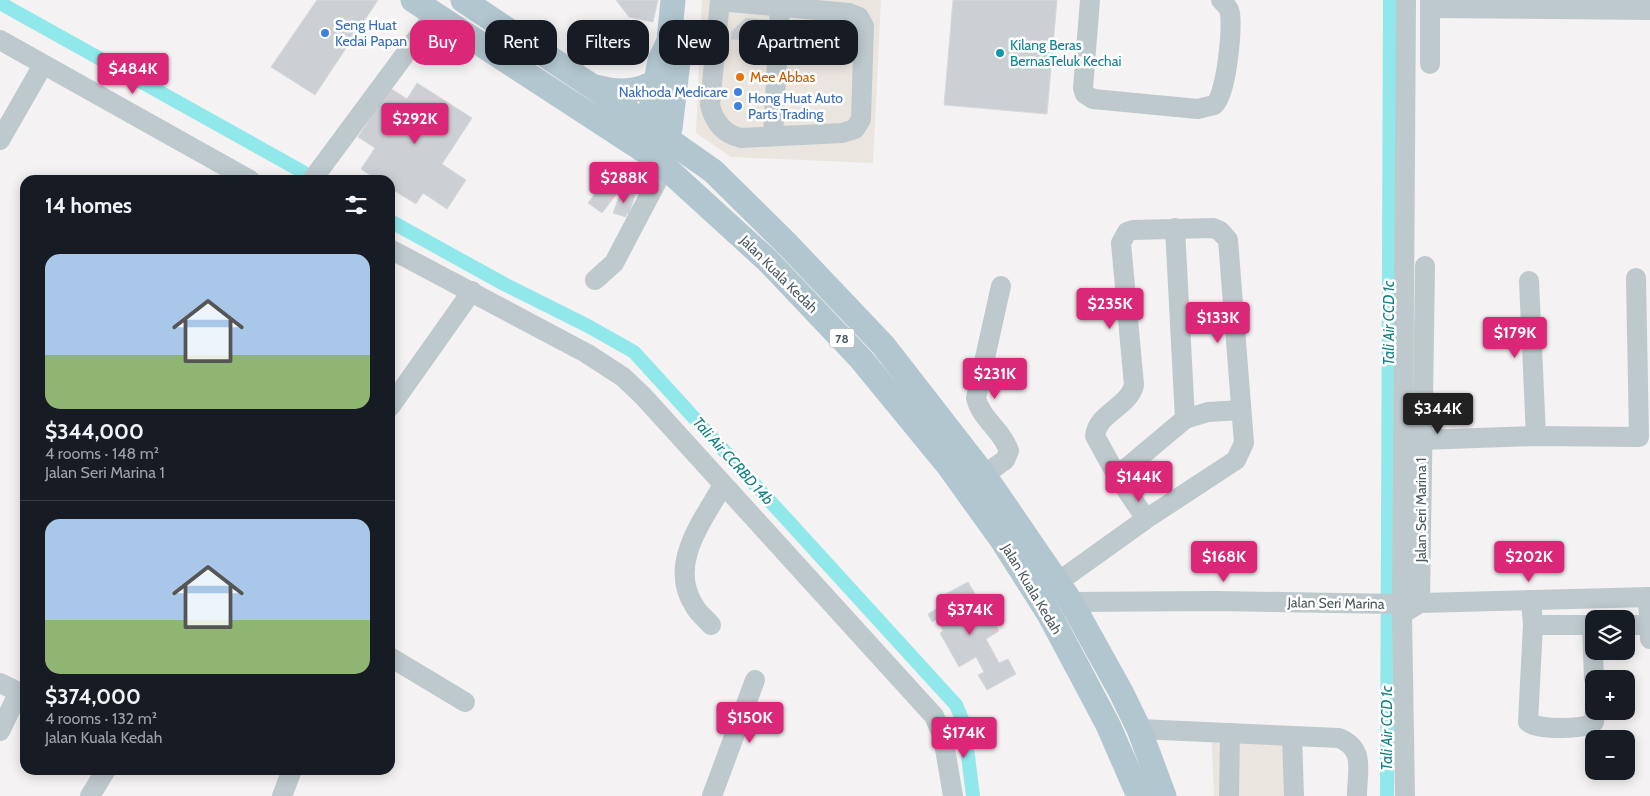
<!DOCTYPE html>
<html lang="en">
<head>
<meta charset="utf-8">
<style>
	:root { --surface:#171b24; --page:#242831; --text:#f1f3f6; --muted:#9ea1a6; --line:#363941; --accent:#db2777 }
	body { margin:0; font-family:Cabin,sans-serif; background:var(--page); color:var(--text); height:100vh; display:flex; flex-direction:column; font-size:19px; white-space:nowrap }
	* { box-sizing:border-box; margin:0 }
	p { font-size:16px; color:var(--muted) }
	.icon { flex:none; width:28px; height:28px; fill:none; stroke:currentColor; stroke-width:2; stroke-linecap:round; stroke-linejoin:round }
	.map { position:relative; flex:1; overflow:hidden }
	.details { position:absolute; left:20px; top:175px; width:375px; height:600px; display:flex; flex-direction:column; background:var(--surface); border-radius:15px; box-shadow:0 2px 12px #0003 }
	.details>* { flex:none }
	.hud { position:absolute; left:410px; top:20px; width:475px; height:45px; display:flex; gap:10px }
	.tools { position:absolute; left:1585px; top:610px; display:grid; gap:10px }
	.tools a { display:grid; place-items:center; width:50px; height:50px; border-radius:10px; background:var(--surface); box-shadow:0 2px 12px #0003; font-size:25px }
	.price { position:absolute; translate:-50% -42px; padding:0 11px; border-radius:5px; background:var(--accent); color:#fff; font-size:16px; line-height:32px; filter:drop-shadow(0 1px 2px #0008) }
	.price::after { content:''; position:absolute; left:50%; top:30px; width:15px; height:11px; margin-left:-8px; background:inherit; clip-path:polygon(0 0,100% 0,50% 100%) }
	.price.selected { background:#222; color:#fff }
	ul { padding:0; list-style:none }
	li { display:grid; align-content:center; gap:10px; height:265px; padding:0 25px }
	li+li { border-top:1px solid var(--line) }
	li span { display:grid; place-items:center; height:155px; border-radius:15px; color:#555 }
	li>.icon { margin-inline-start:auto }
	span .icon { width:90px; height:90px; fill:#fffc; stroke-width:1 }
	li b { font-size:21px }
	h2 { display:flex; justify-content:space-between; align-items:center; height:60px; padding:0 25px; font-size:21px }
	.pill { padding:0 18px; border-radius:15px; background:var(--surface); box-shadow:0 2px 12px #0003; font-size:18px; line-height:45px }
	.pill.selected { background:var(--accent); color:#fff }
	.map>svg:first-child { display:block }
	.commercial { fill:#eae5df }
	.lines { fill:none; stroke-linecap:round; stroke-linejoin:round }
	.canal { stroke:#91e8ea; stroke-width:14 }
	.building { fill:#ccd0d4; stroke:#d6d9dc }
	.minor { stroke:#bec9cd; stroke-width:20 }
	.major { stroke:#b2c6cf; stroke-width:25 }
	.shop-dot { fill:#3f7fe0; stroke:#fff; stroke-width:2 }
	.culture-dot { fill:#0f9aa8; stroke:#fff; stroke-width:2 }
	.food-dot { fill:#e8710a; stroke:#fff; stroke-width:2 }
	.labels { text-anchor:middle; dominant-baseline:central; stroke-width:5; stroke-linejoin:round; paint-order:stroke }
	.shield { fill:#fff; stroke:#808b8e; stroke-width:1 }
	.shield-label { font-size:12px; font-weight:bold; fill:#4a595e }
	.shop-label { font-size:14px; fill:#366cbe; stroke:#fff; text-anchor:start }
	.culture-label { font-size:14px; fill:#0d838f; stroke:#fff; text-anchor:start }
	.food-label { font-size:14px; fill:#c56008; stroke:#fff; text-anchor:start }
	.street-label { font-size:14px; fill:#4a595e; stroke:#fff }
	.water-label { font-size:15px; font-style:italic; fill:#118284; stroke:#fff }
</style>
</head>
<body>
<div class="map">
<svg width="1650" height="796" viewBox="0 0 1650 796">
	<rect width="100%" height="100%" fill="#f4f2f2"/>
	<g class="commercial">
		<polygon points="702,0 881,0 873,163 731,157 696,133"/>
		<polygon points="1211,726 1291,726 1290,796 1214,796"/>
	</g>
	<g class="lines">
		<g class="canal">
			<polyline points="0,3 303,172"/>
			<polyline points="390,221 504,284 588,326 634,352 956,705 964,724 973,796"/>
			<polyline points="1387,796 1390,0"/>
		</g>
	</g>
	<g class="building">
		<polygon points="317,0 378,0 315,95 271,67"/>
		<polygon points="616,0 658,0 653,22 629,17"/>
		<polygon points="953,0 1057,0 1047,114 944,105"/>
		<polygon points="746,18 776,21 774,42 731,39 732,31"/>
		<polygon points="417,83 472,118 442,164 466,180 447,209 423,193 416,204 390,188 390,180 378,180 361,169 375,148 358,137 390,88 407,99"/>
		<polygon points="607,168 612,172 615,169 628,179 602,213 588,203 597,191 590,186"/>
		<polygon points="621,191 635,195 629,214 627,213 626,217 613,213"/>
		<polygon points="968,582 977,597 960,607 962,610 976,602 980,609 972,614 978,626 992,618 999,631 986,639 999,663 1008,659 1016,674 987,690 978,675 984,672 976,657 959,667 940,633 943,631 937,619 932,622 928,614 946,603 942,596"/>
	</g>
	<g class="lines">
		<g class="minor">
			<path d="M1090,0L1083,88L1085,94L1093,99L1198,109L1214,105C1227,95 1232,29 1230,13C1229,7 1225,4 1221,0"/>
			<path d="M720,1L849,13L859,17L864,26L861,119L855,129L842,133L741,138C724,134 714,122 710,105L720,0"/>
			<polyline points="1430,8 1650,10"/>
			<polyline points="0,40 250,180"/>
			<polyline points="1430,64 1430,0"/>
			<polyline points="773,136 780,7"/>
			<polyline points="0,140 43,65"/>
			<polyline points="312,180 435,14"/>
			<polyline points="1175,228 1185,419"/>
			<polyline points="390,249 586,353 623,377 643,396 934,716 943,737 953,796"/>
			<polyline points="595,280 614,263 664,168"/>
			<polyline points="1529,281 1536,436"/>
			<polyline points="390,407 472,291"/>
			<polyline points="1421,440 1536,436 1639,437 1636,278"/>
			<path d="M984,475L1005,460L1009,451C1002,430 981,419 976,398L1001,286"/>
			<polyline points="1117,476 1185,419 1208,412 1241,410"/>
			<path d="M1058,582L1146,519L1236,460L1244,443L1228,240L1220,231L1213,228L1133,230L1127,232L1121,243L1134,385C1129,407 1097,413 1095,436L1117,476L1146,519"/>
			<polyline points="1648,597 1650,639"/>
			<path d="M1531,600L1533,625L1528,722C1537,730 1587,730 1594,722L1595,711"/>
			<polyline points="1071,602 1217,601 1399,604 1402,614 1420,603 1650,597"/>
			<polyline points="1420,603 1425,266"/>
			<path d="M711,625C706,619 699,614 695,607C667,565 702,522 723,485"/>
			<polyline points="1533,625 1594,625"/>
			<polyline points="1592,625 1594,679"/>
			<polyline points="1626,625 1650,625"/>
			<polyline points="390,657 465,702"/>
			<polyline points="0,683 25,695"/>
			<path d="M1139,729L1339,738C1366,749 1357,771 1357,796"/>
			<polyline points="0,731 19,692"/>
			<polyline points="1292,736 1294,796"/>
			<polyline points="90,796 106,770"/>
			<polyline points="282,796 292,770"/>
			<polyline points="712,796 755,680"/>
			<polyline points="1229,796 1230,733"/>
			<polyline points="1405,796 1402,614 1406,0"/>
		</g>
		<g class="major">
			<polyline points="413,0 654,157 768,261 861,359 948,465 1002,540 1049,614 1079,670 1108,725 1139,796"/>
			<polyline points="463,0 593,87 713,171 788,245 883,345 984,475 1071,602 1121,692 1139,729 1164,796"/>
			<path d="M596,87C619,93 636,93 657,81"/>
			<polyline points="640,137 648,125 660,60 669,41 673,0"/>
			<polyline points="658,150 670,128 678,62 669,41"/>
		</g>
	</g>
	<g class="shop-dot">
		<circle cx="325" cy="33" r="5"/>
		<circle cx="738" cy="92" r="5"/>
		<circle cx="738" cy="106" r="5"/>
	</g>
	<circle class="culture-dot" cx="1000" cy="53" r="5"/>
	<circle class="food-dot" cx="740" cy="77" r="5"/>
	<g class="labels">
		<rect class="shield" x="829.5" y="328.5" width="25" height="19" rx="4"/>
		<g class="shield-label">
			<text x="842" y="338">78</text>
		</g>
		<g class="shop-label">
			<text x="335" y="25">Seng Huat<tspan x="335" dy="16">Kedai Papan</tspan></text>
			<text x="728" y="92" text-anchor="end">Nakhoda Medicare</text>
			<text x="748" y="98">Hong Huat Auto<tspan x="748" dy="16">Parts Trading</tspan></text>
		</g>
		<g class="culture-label">
			<text x="1010" y="45">Kilang Beras<tspan x="1010" dy="16">BernasTeluk Kechai</tspan></text>
		</g>
		<g class="food-label">
			<text x="750" y="77">Mee Abbas</text>
		</g>
		<g class="street-label">
			<text transform="translate(779 274) rotate(45)">Jalan Kuala Kedah</text>
			<text transform="translate(1421 510) rotate(-90)">Jalan Seri Marina 1</text>
			<text transform="translate(1032 589) rotate(59)">Jalan Kuala Kedah</text>
			<text transform="translate(1336 603) rotate(1)">Jalan Seri Marina</text>
		</g>
		<g class="water-label">
			<text transform="translate(1389 323) rotate(-90)">Tali Air CCD 1c</text>
			<text transform="translate(733 461) rotate(48)">Tali Air CCRBD 14b</text>
			<text transform="translate(1387 728) rotate(-90)">Tali Air CCD 1c</text>
		</g>
	</g>
</svg>
<div class="tools">
<a><svg class="icon" aria-label="layers" viewBox="0 0 24 24"><path d="M12 4l9 5-9 5-9-5zM3 14l9 5 9-5"/></svg></a>
<a>+</a>
<a>−</a>
</div>
<b class="price" style="left:133px;top:95px">$484K</b>
<b class="price" style="left:415px;top:145px">$292K</b>
<b class="price" style="left:624px;top:204px">$288K</b>
<b class="price" style="left:1110px;top:330px">$235K</b>
<b class="price" style="left:1218px;top:344px">$133K</b>
<b class="price" style="left:1515px;top:359px">$179K</b>
<b class="price" style="left:995px;top:400px">$231K</b>
<b class="price selected" style="left:1438px;top:435px">$344K</b>
<b class="price" style="left:1139px;top:503px">$144K</b>
<b class="price" style="left:1224px;top:583px">$168K</b>
<b class="price" style="left:1529px;top:583px">$202K</b>
<b class="price" style="left:970px;top:636px">$374K</b>
<b class="price" style="left:750px;top:744px">$150K</b>
<b class="price" style="left:964px;top:759px">$174K</b>
<div class="hud">
<a class="pill selected">Buy</a>
<a class="pill">Rent</a>
<a class="pill">Filters</a>
<a class="pill">New</a>
<a class="pill">Apartment</a>
</div>
<section class="details">
<h2>14 homes<svg class="icon" aria-label="filters" viewBox="0 0 24 24"><path d="M4 7h16M4 17h16"/><circle cx="9" cy="7" r="2"/><circle cx="15" cy="17" r="2"/></svg></h2>
<ul>
<li><span style="background:linear-gradient(#a9c7e8 65%,#8fb573 0)"><svg class="icon" aria-label="home" viewBox="0 0 24 24"><path d="M3 11l9-7 9 7M6 9v11h12V9"/></svg></span><div><b>$344,000</b><p>4 rooms · 148 m²</p><p>Jalan Seri Marina 1</p></div></li>
<li><span style="background:linear-gradient(#a9c7e8 65%,#8fb573 0)"><svg class="icon" aria-label="home" viewBox="0 0 24 24"><path d="M3 11l9-7 9 7M6 9v11h12V9"/></svg></span><div><b>$374,000</b><p>4 rooms · 132 m²</p><p>Jalan Kuala Kedah</p></div></li>
</ul>
</section>
</div>
</body>
</html>
